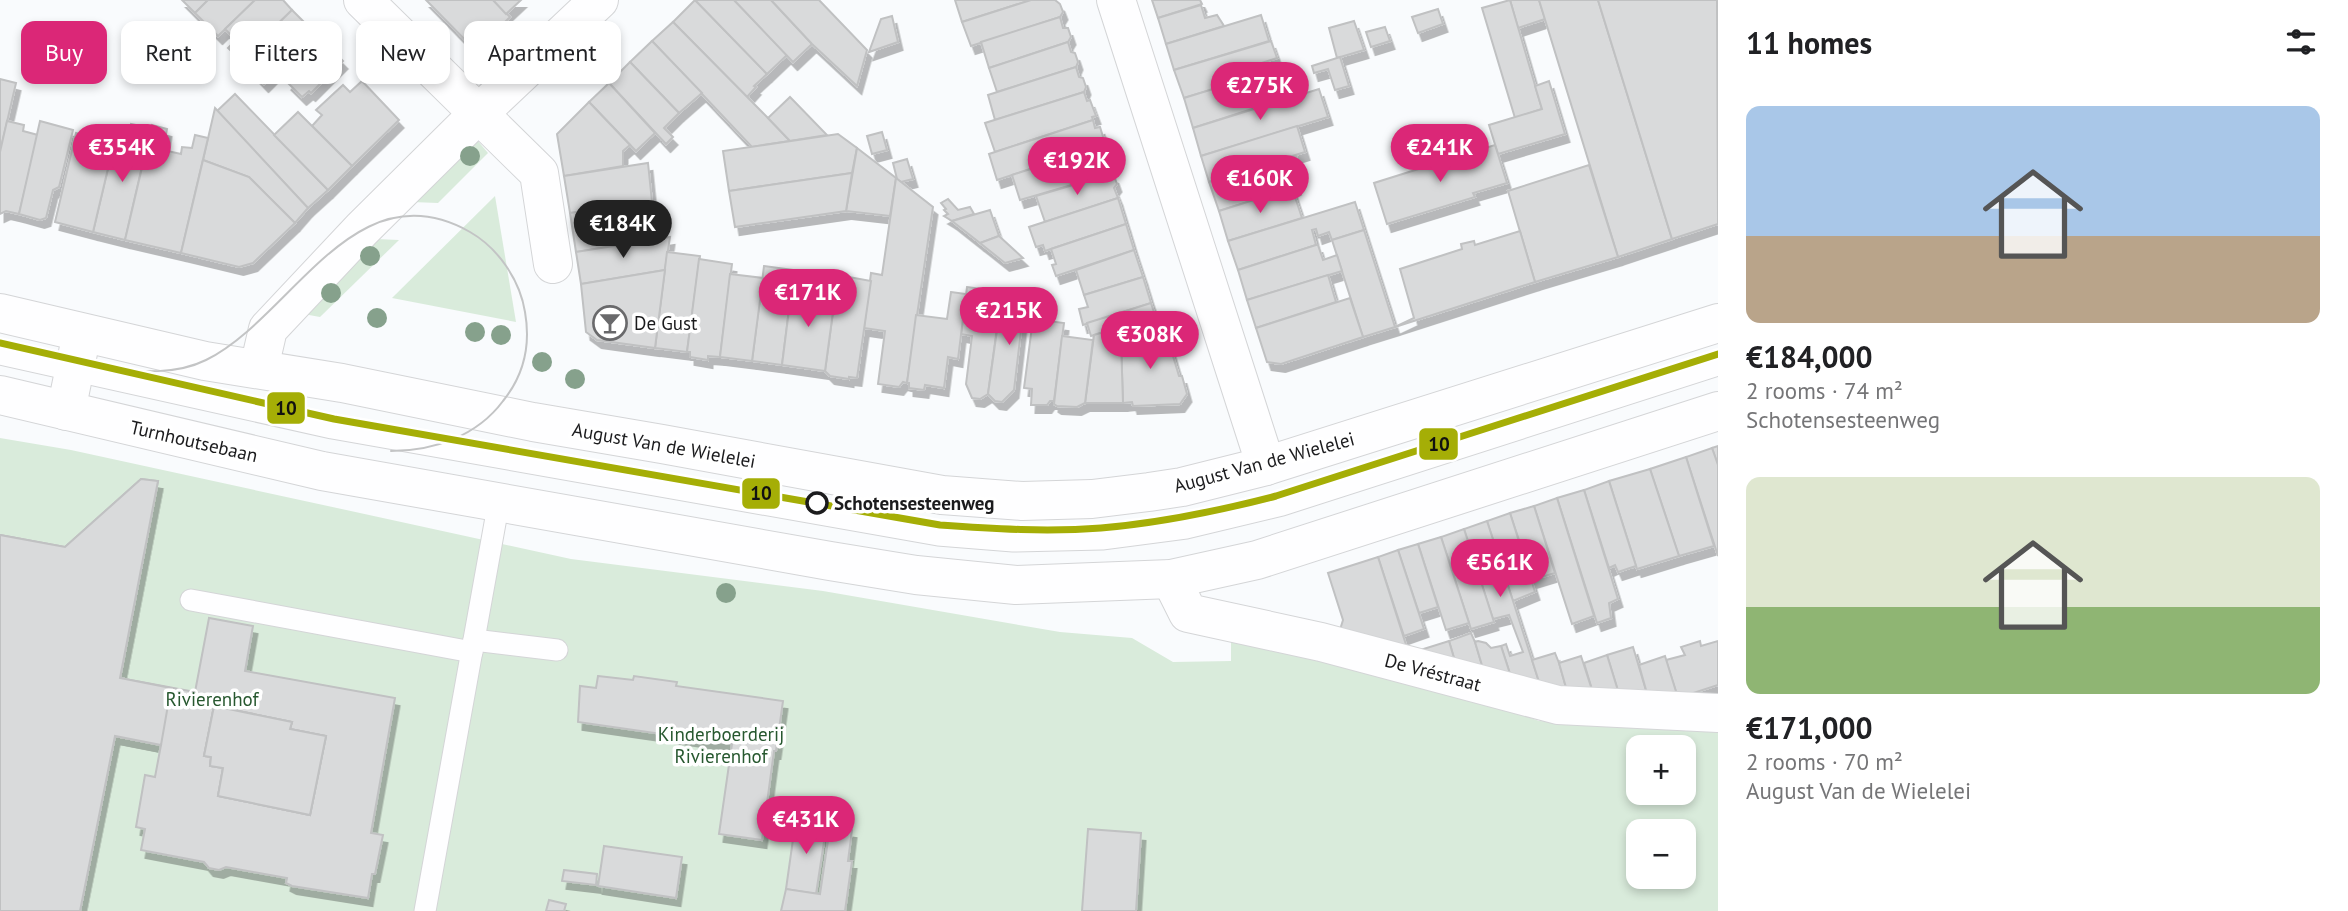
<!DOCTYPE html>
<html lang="en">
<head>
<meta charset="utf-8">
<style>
	:root { --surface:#fff; --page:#f6f6f6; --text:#202124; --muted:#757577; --accent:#db2777 }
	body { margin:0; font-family:"PT Sans",sans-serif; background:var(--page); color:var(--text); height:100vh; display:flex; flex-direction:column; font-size:26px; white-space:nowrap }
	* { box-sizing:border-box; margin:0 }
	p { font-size:23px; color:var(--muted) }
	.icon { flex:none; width:38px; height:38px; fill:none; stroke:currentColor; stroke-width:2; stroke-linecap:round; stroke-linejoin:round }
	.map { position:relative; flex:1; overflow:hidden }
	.panel { display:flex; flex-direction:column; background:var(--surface); width:630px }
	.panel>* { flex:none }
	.hud { position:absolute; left:21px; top:21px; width:665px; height:63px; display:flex; gap:14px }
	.controls { position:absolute; left:1626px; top:735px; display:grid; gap:14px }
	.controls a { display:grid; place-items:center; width:70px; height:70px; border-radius:14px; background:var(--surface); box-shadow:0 4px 10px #0003; font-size:35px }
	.price { position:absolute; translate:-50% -60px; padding:0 16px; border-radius:24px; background:var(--accent); color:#fff; font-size:23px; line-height:46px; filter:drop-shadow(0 2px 4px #0008) }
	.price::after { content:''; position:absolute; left:50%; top:42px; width:21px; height:16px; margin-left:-10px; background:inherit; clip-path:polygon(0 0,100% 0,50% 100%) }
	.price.active { background:#222; color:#fff }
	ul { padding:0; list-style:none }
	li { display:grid; align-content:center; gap:14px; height:371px; padding:0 28px }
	li span { display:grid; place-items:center; height:217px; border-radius:14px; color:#555 }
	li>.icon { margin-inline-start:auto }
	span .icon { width:126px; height:126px; fill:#fffc; stroke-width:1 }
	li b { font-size:30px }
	h2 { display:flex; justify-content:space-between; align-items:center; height:84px; padding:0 28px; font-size:30px }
	.tag { padding:0 24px; border-radius:14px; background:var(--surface); box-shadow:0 4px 10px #0003; font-size:24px; line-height:63px }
	.tag.active { background:var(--accent); color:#fff }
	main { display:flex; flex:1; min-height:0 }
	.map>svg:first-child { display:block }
	.green { fill:#d9ebdb; fill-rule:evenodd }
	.building { fill:#d9dadb; stroke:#c0c1c2; stroke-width:2; fill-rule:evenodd; filter:url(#shadow) }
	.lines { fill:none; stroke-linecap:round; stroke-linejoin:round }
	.service-casing { stroke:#d4d5d7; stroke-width:23 }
	.minor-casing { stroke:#d4d5d7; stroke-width:40 }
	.secondary-casing { stroke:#d4d5d7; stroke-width:40 }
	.service { stroke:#fefeff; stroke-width:21 }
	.minor { stroke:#fefeff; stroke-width:38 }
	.secondary { stroke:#fefeff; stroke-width:38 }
	.tram { stroke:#c3c4c5; stroke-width:2 }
	.tram-1-casing { stroke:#fff; stroke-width:12 }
	.tram-1 { stroke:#a5ae06; stroke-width:7 }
	.tree { fill:#86a18c }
	.stop-dot { fill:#fff; stroke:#1b1b1d; stroke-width:3.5 }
	.labels { text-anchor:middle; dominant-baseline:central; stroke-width:7; stroke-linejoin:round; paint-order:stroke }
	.poi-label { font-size:19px; fill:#1b1b1d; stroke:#fff; text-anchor:start }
	.street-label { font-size:19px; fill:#1b1b1d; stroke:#fff }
	.stop-label { font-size:19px; font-weight:bold; fill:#1b1b1d; stroke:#fff; text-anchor:start }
	.park-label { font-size:19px; fill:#27582f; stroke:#fff }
	.line-badge { stroke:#fff; stroke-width:2.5 }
	.pale-badge-label { font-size:19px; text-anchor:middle; font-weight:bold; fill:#111 }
</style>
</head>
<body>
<main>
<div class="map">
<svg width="1718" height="911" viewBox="0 0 1718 911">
	<defs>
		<filter id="shadow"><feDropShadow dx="4.5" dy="8" stdDeviation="0" flood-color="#0004"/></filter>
	</defs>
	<rect width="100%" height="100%" fill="#f9fbfd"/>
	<g class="green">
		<polygon points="477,140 488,153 438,203 412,202"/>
		<polygon points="495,196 516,322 392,298"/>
		<polygon points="376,239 399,240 320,317 298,313"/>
		<path d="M0,438L71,450L571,559L823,591L1060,632L1132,638L1173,662L1231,661V641L1470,696L1539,721L1718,729V911H0ZM1638,747H1684V793H1638ZM1638,831H1684V877H1638Z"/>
	</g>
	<g class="building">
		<polygon points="182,0 208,0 195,13"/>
		<polygon points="208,0 255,0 218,36 195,13"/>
		<polygon points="255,0 283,0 292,10 241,60 228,48 236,40 225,29"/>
		<polygon points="426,0 493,0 510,17 476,51"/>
		<polygon points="493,0 521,0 506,14"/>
		<polygon points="695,0 767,74 754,86 756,87 747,97 673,22"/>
		<polygon points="695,0 734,0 787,55 767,74"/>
		<polygon points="734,0 771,0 812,44 793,62"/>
		<polygon points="771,0 819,0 867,50 857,86 812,44"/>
		<polygon points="955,0 1031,0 962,22"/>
		<polygon points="1031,0 1055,0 1060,4 1063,12 1060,17 971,46 962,22"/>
		<polygon points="1152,0 1200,0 1202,4 1158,18"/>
		<polygon points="1510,0 1539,0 1545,19 1518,28"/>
		<polygon points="1510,0 1542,109 1515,118 1482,8"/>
		<polygon points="1539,0 1598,0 1672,239 1618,257"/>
		<polygon points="1598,0 1717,0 1718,224 1672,239"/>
		<polygon points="1201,5 1205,18 1217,15 1224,26 1166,44 1158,18"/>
		<polygon points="1438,9 1443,24 1418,33 1412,17"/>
		<polygon points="292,10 315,33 264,84 241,60"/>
		<polygon points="1261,15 1269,41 1174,70 1166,44"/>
		<polygon points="892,16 898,42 869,52 881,19"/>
		<polygon points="1060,17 1063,28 1068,28 1071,37 1068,42 989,68 981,42"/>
		<polygon points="1354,21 1364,50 1337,58 1329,28"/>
		<polygon points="673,22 768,118 790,141 752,147 652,41"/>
		<polygon points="1385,27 1390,41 1371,47 1366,32"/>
		<polygon points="315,33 343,61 311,93 309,91 302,97 287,82 289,79 279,69"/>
		<polygon points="652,41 702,93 679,113 630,62"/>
		<polygon points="1271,41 1277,58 1246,68 1250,78 1184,98 1174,70"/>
		<polygon points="1068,42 1071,52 1075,53 1078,62 1076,67 997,92 989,68"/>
		<polygon points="1340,57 1349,86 1335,90 1328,69 1314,73 1312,66"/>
		<polygon points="630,62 679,113 664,128 673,137 666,144 609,83"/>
		<polygon points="1076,67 1079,77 1083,78 1086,87 1084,92 995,120 988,95"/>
		<polygon points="1265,73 1274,102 1193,128 1184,98"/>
		<polygon points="0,79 16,83 0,152"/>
		<polygon points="362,81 399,120 352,166 312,126 322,115 316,110 343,85 350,92"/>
		<polygon points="1549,81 1565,134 1498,154 1489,125 1542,109 1535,86"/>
		<polygon points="609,83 655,133 636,151 589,102"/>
		<polygon points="1319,89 1328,117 1201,156 1193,128"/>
		<polygon points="1084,92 1087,101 1090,100 1096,116 1092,117 1093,120 995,152 985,123"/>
		<polygon points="235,94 328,190 308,208 217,111"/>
		<polygon points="790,97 827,135 790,141 768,118"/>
		<polygon points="589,102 630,145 623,151 623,166 564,176 557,134"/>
		<polygon points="215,108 308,208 295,223 249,177 203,160"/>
		<polygon points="298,112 352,166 328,190 274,135"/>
		<polygon points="1093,120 1095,128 1100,127 1104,140 1101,146 997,180 989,154"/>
		<polygon points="7,121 24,125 23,131 38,135 19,214 6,211 0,214 0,152"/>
		<polygon points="40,121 73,130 59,187 53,190 46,218 40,220 19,214"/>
		<polygon points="131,124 151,128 125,240 93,232 114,143 115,141 126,143"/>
		<polygon points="152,125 167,129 163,150 181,154 182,147 192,148 195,135 208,138 181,253 125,240"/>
		<polygon points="1297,126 1305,152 1209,182 1201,156"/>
		<polygon points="882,132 887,150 872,154 867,136"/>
		<polygon points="76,133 114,143 93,232 55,222"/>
		<polygon points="838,134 857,148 852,173 729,191 723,151"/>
		<polygon points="1495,145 1507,183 1473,193 1475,197 1387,224 1374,183"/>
		<polygon points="1101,146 1103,154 1111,163 1110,174 1020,200 1012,175"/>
		<polygon points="857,148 896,178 890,216 846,211"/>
		<polygon points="1296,156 1299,165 1290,169 1296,187 1219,211 1209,182"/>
		<polygon points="907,159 913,179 901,182 897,179 893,163"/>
		<polygon points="203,160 249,177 295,223 253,263 239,267 181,253"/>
		<polygon points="648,163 652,202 570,213 564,176"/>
		<polygon points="1589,165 1618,257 1535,282 1508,191"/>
		<polygon points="852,173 846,211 735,227 729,191"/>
		<polygon points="1110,174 1114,176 1117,184 1114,188 1118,198 1045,222 1036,196"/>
		<polygon points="896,178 933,207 907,383 903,382 899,387 878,384 885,331 864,328 871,273 882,275"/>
		<polygon points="1292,188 1302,218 1228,241 1219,211"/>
		<polygon points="1118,198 1126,224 1045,251 1043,245 1036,247 1029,227"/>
		<polygon points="948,199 958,210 970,207 974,214 952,221 944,216 948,214 944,210 946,209 941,203"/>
		<polygon points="644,202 650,240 576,252 570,213"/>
		<polygon points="1355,202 1364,230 1332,240 1329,232 1318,236 1316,229 1312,230 1316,245 1238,270 1228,241"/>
		<polygon points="990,210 999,236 980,243 952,221"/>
		<polygon points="1126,224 1134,250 1056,276 1052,265 1056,264 1051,249"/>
		<polygon points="1364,230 1395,327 1363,337 1332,240"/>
		<polygon points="1520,231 1535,282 1395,327 1414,318 1400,269 1462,249 1461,244 1474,241 1475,245"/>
		<polygon points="999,236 1023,258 1005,263 980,243"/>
		<polygon points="670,237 665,270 581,284 576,252"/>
		<polygon points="1316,245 1318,245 1323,260 1337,255 1342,271 1247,300 1238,270"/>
		<polygon points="1134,250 1143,277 1084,295 1076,270"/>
		<polygon points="667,252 700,256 687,352 655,348"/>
		<polygon points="699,259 732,264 720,357 708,356 708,360 690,357 690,352 687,352"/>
		<polygon points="764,266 794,270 782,365 752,361"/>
		<polygon points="665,270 655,348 597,340 586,332 581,284"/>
		<polygon points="730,274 763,278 752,361 720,357"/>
		<polygon points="838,275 871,281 857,378 849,377 849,379 830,376 825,371"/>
		<polygon points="1328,275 1336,302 1256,328 1247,300"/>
		<polygon points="1143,277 1151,303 1083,325 1079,309 1088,307 1084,295"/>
		<polygon points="792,286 830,292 829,296 835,297 825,371 782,365"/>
		<polygon points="967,287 982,289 980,304 1000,306 988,394 980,399 972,398 966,384 972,336 961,334"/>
		<polygon points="1022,289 1037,291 1032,323 1022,322 1014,390 1002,402 995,401 988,394 1000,309 1019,312"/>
		<polygon points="951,292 966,294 958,359 948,357 944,388 925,385 924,390 909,388 909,383 907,383 916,315 947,319"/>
		<polygon points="1350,298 1363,337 1281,364 1267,362 1256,328"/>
		<polygon points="1151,303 1159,328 1114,343 1110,330 1091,336 1087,323"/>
		<polygon points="1033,319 1064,323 1054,401 1050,401 1047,405 1031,405 1032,389 1024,388"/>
		<polygon points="1159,328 1161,334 1166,333 1179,376 1182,376 1187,394 1180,404 1133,406 1132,402 1123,403 1121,341"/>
		<polygon points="1110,330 1114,343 1121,341 1123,403 1085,403 1094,335"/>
		<polygon points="1062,336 1093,340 1085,403 1077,407 1057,406 1054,404"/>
		<polygon points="1718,446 1718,465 1712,448"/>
		<polygon points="1712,448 1718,465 1718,556 1686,457"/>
		<polygon points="1686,457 1714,546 1679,556 1650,469"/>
		<polygon points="1650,469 1679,556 1637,569 1609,481"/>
		<path d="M141,479L158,481L120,678L195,692L209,618L253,626L245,671L395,698L371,833L383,835L375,874H372L368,898L292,886L286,883L287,878L226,867L219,870L209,868L204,862L141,850L145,829L136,827L145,775L155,777L161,745L115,736L80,911H0V535L65,547ZM214,706L292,722L290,729L326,736L310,815L218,796L223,768L210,766L211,757L204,756Z"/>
		<polygon points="141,479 158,481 120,678 171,688 161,745 115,736 80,911 0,911 0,535 65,547"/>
		<polygon points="1609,481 1636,566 1618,572 1615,565 1609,568 1584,490"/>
		<polygon points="1584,490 1618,599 1609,603 1611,618 1597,623 1557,498"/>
		<polygon points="1557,498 1594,616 1572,624 1534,506"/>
		<polygon points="1534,506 1555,573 1532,580 1510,513"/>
		<polygon points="1510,513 1535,592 1513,601 1487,521"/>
		<polygon points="1487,521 1513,601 1541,688 1512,680 1501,646 1506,644 1510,656 1523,652 1509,615 1493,619 1464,529"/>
		<polygon points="1464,529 1494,622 1471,629 1441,537"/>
		<polygon points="1441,537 1469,623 1446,630 1418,544"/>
		<polygon points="1418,544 1438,607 1419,613 1398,550"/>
		<polygon points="1398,550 1424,629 1404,636 1378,557"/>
		<polygon points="1378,557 1408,651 1339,633 1343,620 1328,573"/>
		<polygon points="1471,633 1475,642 1484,672 1454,658 1449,641"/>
		<polygon points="1449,641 1454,658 1414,652"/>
		<polygon points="1478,641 1486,643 1491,648 1501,646 1512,680 1484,672 1475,642"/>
		<polygon points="1700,641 1701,646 1718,641 1718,685 1678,698 1666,660 1685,655 1681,647"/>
		<polygon points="1633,647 1648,697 1619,694 1607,655"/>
		<polygon points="1555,653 1559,663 1567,691 1541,688 1532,660"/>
		<polygon points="1607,655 1619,694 1593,693 1584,663"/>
		<polygon points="1581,656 1593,693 1567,691 1559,663"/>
		<polygon points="1665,656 1678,698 1648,697 1639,665"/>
		<polygon points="598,676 633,680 634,676 677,682 676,686 783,701 776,751 774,751 762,840 719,834 732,744 578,722 580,686 596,688"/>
		<polygon points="214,706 292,722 290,729 326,736 310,815 218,796 223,768 210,766 211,757 204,756"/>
		<polygon points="214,706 292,722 290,729 326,736 310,815 218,796 223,768 210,766 211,757 204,756"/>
		<polygon points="796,818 827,822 816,894 786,889"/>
		<polygon points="830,827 852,830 848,861 852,861 845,911 781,911 786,889 820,894"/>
		<polygon points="1088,829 1141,833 1136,911 1082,911"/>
		<polygon points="604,846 682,857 676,898 598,886"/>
		<polygon points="564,870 597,874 596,885 562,881"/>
		<polygon points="549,900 566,904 564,911 546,911"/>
	</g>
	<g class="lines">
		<g class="service-casing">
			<g id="service">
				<polyline points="0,354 332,428 938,535 1013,541 1102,539 1186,528 1282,505 1718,365"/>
				<polyline points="191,600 472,652"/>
				<polyline points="474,640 557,650"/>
				<polyline points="425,911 499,501"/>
			</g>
		</g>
		<g class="minor-casing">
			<g id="minor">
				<polyline points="363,0 539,173 553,264"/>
				<polyline points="1116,0 1266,466"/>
				<polyline points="259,368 268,329 362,229 478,114 599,0"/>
				<polyline points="66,411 82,333"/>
				<polyline points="1171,579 1188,613 1321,642 1558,705 1718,713"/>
			</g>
		</g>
		<g class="secondary-casing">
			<g id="secondary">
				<polyline points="0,313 205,361 342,383 533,422 662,444 942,495 1022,501 1092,499 1149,492 1182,487 1266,466 1718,323"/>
				<polyline points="0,395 322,471 830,561 916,575 1016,585 1171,579 1257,560 1718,411"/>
			</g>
		</g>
		<use href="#service" class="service"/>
		<use href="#minor" class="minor"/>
		<use href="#secondary" class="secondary"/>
		<path class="tram" d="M108,368C140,372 176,375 206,360C292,318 354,166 470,232C498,248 520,280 525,312C531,346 524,375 503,401C477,436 434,451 391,451"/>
		<g class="tram-1-casing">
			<path id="tram-1" d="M0,343L334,419L940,525C994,529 1048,532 1101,528C1161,523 1218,511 1276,496L1718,354"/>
		</g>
		<use href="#tram-1" class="tram-1"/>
	</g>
	<g class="tree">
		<circle cx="470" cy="156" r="10"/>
		<circle cx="370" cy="256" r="10"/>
		<circle cx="331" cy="293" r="10"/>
		<circle cx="377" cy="318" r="10"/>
		<circle cx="475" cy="332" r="10"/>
		<circle cx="501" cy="335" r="10"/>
		<circle cx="542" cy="362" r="10"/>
		<circle cx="575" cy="379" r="10"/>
		<circle cx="726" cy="593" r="10"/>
	</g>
	<defs>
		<g id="bar-ring" transform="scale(1.75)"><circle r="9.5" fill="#fff" stroke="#69696b" stroke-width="1.5"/><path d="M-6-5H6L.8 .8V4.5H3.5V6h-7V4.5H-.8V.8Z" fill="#69696b"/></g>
	</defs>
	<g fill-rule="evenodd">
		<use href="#bar-ring" x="610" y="323"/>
	</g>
	<circle class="stop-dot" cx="817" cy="503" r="10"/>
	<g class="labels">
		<g class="poi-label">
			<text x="634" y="323">De Gust</text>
		</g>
		<g class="street-label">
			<text transform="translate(194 441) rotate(13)">Turnhoutsebaan</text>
			<text transform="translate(664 445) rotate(10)">August Van de Wielelei</text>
			<text transform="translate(1264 462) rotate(-15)">August Van de Wielelei</text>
			<text transform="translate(1433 672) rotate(15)">De Vréstraat</text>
		</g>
		<g class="stop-label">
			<text x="834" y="503">Schotensesteenweg</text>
		</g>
		<g class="park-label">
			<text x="212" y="699">Rivierenhof</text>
			<text x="721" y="734">Kinderboerderij<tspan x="721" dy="22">Rivierenhof</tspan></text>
		</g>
	</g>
	<g class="line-badge">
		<rect x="266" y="391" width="40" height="34" rx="7" fill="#a5ae06"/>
		<rect x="1418" y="427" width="41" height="34" rx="7" fill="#a5ae06"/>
		<rect x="741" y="477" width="40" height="33" rx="7" fill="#a5ae06"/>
	</g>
	<g class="pale-badge-label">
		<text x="286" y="415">10</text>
		<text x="1439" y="451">10</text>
		<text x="761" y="500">10</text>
	</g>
</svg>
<div class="controls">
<a>+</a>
<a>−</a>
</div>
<b class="price" style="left:1260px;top:122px">€275K</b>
<b class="price" style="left:122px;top:184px">€354K</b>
<b class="price" style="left:1440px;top:184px">€241K</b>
<b class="price" style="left:1077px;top:197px">€192K</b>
<b class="price" style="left:1260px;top:215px">€160K</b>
<b class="price active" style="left:623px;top:260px">€184K</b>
<b class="price" style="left:808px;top:329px">€171K</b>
<b class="price" style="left:1009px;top:347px">€215K</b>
<b class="price" style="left:1150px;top:371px">€308K</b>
<b class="price" style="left:1500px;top:599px">€561K</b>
<b class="price" style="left:806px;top:856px">€431K</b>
<div class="hud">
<a class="tag active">Buy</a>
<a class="tag">Rent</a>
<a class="tag">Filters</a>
<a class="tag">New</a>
<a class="tag">Apartment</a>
</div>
</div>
<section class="panel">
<h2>11 homes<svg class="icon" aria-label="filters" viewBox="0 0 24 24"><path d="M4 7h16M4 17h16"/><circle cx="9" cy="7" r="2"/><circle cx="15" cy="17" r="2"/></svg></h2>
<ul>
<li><span style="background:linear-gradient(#a9c7e8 60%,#b9a48a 0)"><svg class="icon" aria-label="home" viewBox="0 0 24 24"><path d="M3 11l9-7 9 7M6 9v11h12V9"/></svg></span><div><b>€184,000</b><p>2 rooms · 74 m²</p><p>Schotensesteenweg</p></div></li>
<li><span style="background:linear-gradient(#dfe7d0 60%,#8fb573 0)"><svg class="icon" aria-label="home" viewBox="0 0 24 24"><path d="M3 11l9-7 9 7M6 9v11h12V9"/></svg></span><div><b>€171,000</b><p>2 rooms · 70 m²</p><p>August Van de Wielelei</p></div></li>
</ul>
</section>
</main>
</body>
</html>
